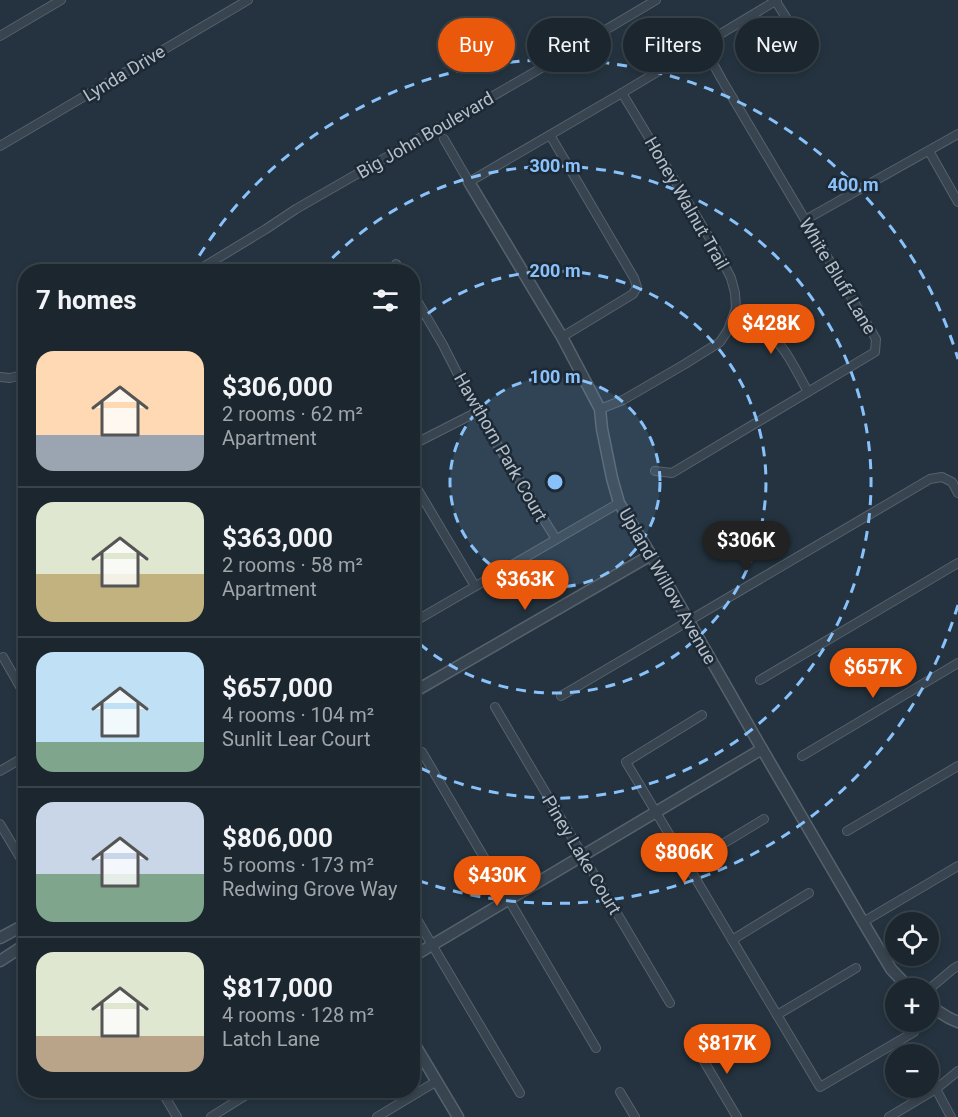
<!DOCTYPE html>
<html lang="en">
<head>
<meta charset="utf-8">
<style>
	:root { --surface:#1b262f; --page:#242e37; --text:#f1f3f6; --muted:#a0a5aa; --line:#39434b; --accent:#ea580c }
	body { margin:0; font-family:Roboto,sans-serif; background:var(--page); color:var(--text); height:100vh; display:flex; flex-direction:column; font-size:22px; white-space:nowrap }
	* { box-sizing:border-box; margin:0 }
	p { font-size:20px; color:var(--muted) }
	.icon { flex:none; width:33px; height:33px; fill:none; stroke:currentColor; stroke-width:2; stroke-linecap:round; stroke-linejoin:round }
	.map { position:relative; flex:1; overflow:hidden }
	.sheet { position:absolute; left:18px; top:264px; width:402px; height:834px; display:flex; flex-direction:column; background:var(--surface); border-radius:24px; box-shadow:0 3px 9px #0003,0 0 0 2px var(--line) }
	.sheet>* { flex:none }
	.banner { position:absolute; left:438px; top:18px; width:429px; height:54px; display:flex; gap:12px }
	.tools { position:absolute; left:885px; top:912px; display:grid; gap:12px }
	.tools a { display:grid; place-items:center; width:54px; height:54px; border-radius:50%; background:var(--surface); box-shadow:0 3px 9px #0003,0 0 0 2px var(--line); font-size:30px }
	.price { position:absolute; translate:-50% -51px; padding:0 14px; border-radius:21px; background:var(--accent); color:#fff; font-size:20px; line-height:39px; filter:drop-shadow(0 2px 3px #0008) }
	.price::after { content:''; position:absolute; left:50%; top:36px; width:18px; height:14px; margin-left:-9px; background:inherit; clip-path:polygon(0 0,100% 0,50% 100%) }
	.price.active { background:#222; color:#fff }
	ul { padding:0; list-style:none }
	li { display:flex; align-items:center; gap:18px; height:150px; padding:0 18px }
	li+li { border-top:2px solid var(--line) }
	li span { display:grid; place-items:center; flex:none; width:168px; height:120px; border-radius:18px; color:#555 }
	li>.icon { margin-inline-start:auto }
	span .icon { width:72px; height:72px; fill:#fffc; stroke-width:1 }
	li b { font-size:26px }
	h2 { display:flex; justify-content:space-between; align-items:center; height:72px; padding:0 18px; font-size:26px }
	.tag { padding:0 21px; border-radius:27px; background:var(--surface); box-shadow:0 3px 9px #0003,0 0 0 2px var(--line); font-size:21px; line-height:54px }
	.tag.active { background:var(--accent); color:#fff }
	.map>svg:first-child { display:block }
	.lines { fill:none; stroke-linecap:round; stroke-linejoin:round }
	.minor-casing { stroke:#56626d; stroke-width:10 }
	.tertiary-casing { stroke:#56626d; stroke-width:13 }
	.minor { stroke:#38444f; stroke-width:8 }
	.tertiary { stroke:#38444f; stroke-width:10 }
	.ring { fill:none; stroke:#89c2fa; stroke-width:3; stroke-dasharray:10 8 }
	.labels { text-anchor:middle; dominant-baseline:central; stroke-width:5; stroke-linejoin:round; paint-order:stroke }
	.street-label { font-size:18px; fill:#b4bfca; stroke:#1d2934 }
	.centre { fill:#89c2fa; stroke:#1d2934; stroke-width:3 }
	.ring-label { font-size:18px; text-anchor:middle; font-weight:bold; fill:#89c2fa; stroke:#1d2934; stroke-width:5; stroke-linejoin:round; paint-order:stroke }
</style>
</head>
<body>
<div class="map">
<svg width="958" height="1117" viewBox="0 0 958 1117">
	<rect width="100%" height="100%" fill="#24333f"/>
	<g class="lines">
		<g class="minor-casing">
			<g id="minor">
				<polyline points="775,0 804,46"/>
				<polyline points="0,36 61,0"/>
				<polyline points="550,135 634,278 637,287 633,294 562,337"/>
				<polyline points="444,139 469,182 622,93 777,0"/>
				<polyline points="0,146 248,0"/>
				<polyline points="929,151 958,202"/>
				<polyline points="805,220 958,134"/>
				<polyline points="396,264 401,272"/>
				<polyline points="195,272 266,229 296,209 526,77 656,0"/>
				<polyline points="412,292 443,345 477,412 556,539"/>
				<path d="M734,317C744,321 756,324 764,330C785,344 796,371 808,392"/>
				<polyline points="0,377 10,378 26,374"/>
				<polyline points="600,409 623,400 685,364 720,342 728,330 736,308 735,293 731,278 715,247 622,93"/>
				<polyline points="412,445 477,412"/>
				<polyline points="655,471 672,473 875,352 876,339 722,80 703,45"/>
				<polyline points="412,480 475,586"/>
				<polyline points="412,623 619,503"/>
				<polyline points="3,657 26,697"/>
				<polyline points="760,680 958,563"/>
				<polyline points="561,696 930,479 942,477 952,482 958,493"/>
				<polyline points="495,707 670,1003"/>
				<polyline points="702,715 626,762 820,1087 914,1032"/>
				<polyline points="422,752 596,1048"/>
				<polyline points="802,756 958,663"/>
				<polyline points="0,771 26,756"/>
				<polyline points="0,824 21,859 26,857"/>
				<polyline points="847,831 958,766"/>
				<polyline points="688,865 764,819"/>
				<polyline points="412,911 520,1093"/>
				<polyline points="863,922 958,866"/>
				<polyline points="732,940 809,893"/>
				<polyline points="928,990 953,969 958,966"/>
				<polyline points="777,1015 856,968"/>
				<polyline points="695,1046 737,1117"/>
				<polyline points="936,1089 951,1117"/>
				<polyline points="161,1090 177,1117"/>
				<polyline points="620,1092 635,1117"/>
				<polyline points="211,1117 254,1090"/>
				<polyline points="377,1117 437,1081"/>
				<polyline points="889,1117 936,1089 958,1071"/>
			</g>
		</g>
		<g class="tertiary-casing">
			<g id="tertiary">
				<polyline points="469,182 562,337 600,409 602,429 612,478 619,503 651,555 762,749 863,922 891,969 909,988"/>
				<polyline points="412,693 651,555"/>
				<polyline points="0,938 26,924"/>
				<polyline points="412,957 762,749"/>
				<polyline points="0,961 26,944"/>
				<polyline points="928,1005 949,1018 958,1022"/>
				<polyline points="412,1040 458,1117"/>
			</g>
		</g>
		<use href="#minor" class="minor"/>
		<use href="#tertiary" class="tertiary"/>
	</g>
	<circle cx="555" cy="482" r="105" fill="#89c2fa" fill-opacity=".12"/>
	<g class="ring">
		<circle cx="555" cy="482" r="105"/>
		<path d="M414 325A211 211 0 1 1 414 639"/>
		<path d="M320 271A316 316 0 1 1 414 765"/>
		<path d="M958 605A421 421 0 0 1 414 879M190 271A421 421 0 0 1 958 359"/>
	</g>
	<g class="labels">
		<g class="street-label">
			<text transform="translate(124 73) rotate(-31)">Lynda Drive</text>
			<text transform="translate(425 135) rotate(-30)">Big John Boulevard</text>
			<text transform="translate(687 203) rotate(60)">Honey Walnut Trail</text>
			<text transform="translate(838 276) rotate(59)">White Bluff Lane</text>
			<text transform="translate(501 447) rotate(60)">Hawthorn Park Court</text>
			<text transform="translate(668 586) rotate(60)">Upland Willow Avenue</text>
			<text transform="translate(582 855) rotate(59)">Piney Lake Court</text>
		</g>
	</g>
	<circle cx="555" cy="482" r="9" class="centre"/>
	<g class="ring-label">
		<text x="555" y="172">300 m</text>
		<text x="853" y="191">400 m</text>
		<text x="555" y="277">200 m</text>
		<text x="555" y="383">100 m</text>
	</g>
</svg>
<div class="tools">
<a><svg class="icon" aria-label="locate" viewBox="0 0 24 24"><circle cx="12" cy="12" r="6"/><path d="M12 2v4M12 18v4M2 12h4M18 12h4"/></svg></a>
<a>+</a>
<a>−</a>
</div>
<b class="price" style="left:771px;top:355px">$428K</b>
<b class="price active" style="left:746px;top:572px">$306K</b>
<b class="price" style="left:525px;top:611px">$363K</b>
<b class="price" style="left:873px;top:699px">$657K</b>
<b class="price" style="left:684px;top:884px">$806K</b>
<b class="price" style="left:497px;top:907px">$430K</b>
<b class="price" style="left:727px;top:1075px">$817K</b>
<div class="banner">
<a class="tag active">Buy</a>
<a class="tag">Rent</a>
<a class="tag">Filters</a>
<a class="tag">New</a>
</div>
<section class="sheet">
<h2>7 homes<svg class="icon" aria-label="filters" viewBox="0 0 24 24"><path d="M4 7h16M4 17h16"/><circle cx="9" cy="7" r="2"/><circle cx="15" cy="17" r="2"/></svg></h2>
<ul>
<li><span style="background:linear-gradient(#ffd9b3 70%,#9aa5b1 0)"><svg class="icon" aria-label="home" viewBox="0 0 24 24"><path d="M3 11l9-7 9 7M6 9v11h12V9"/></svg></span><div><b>$306,000</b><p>2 rooms · 62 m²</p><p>Apartment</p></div></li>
<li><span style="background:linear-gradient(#dfe7d0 60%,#c2b280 0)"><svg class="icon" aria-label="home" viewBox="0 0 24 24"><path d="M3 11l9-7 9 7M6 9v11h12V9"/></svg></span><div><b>$363,000</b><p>2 rooms · 58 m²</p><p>Apartment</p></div></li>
<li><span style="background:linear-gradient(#bfe0f5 75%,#7fa58c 0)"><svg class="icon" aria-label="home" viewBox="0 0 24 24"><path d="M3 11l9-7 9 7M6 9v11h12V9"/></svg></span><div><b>$657,000</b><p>4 rooms · 104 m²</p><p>Sunlit Lear Court</p></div></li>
<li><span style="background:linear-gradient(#c9d6e8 60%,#7fa58c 0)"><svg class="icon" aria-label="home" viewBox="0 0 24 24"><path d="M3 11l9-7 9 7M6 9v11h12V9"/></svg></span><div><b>$806,000</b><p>5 rooms · 173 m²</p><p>Redwing Grove Way</p></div></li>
<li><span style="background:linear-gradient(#dfe7d0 70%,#b9a48a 0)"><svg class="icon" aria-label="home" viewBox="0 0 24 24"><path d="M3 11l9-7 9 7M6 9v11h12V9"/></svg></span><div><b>$817,000</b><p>4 rooms · 128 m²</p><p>Latch Lane</p></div></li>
</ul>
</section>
</div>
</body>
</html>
